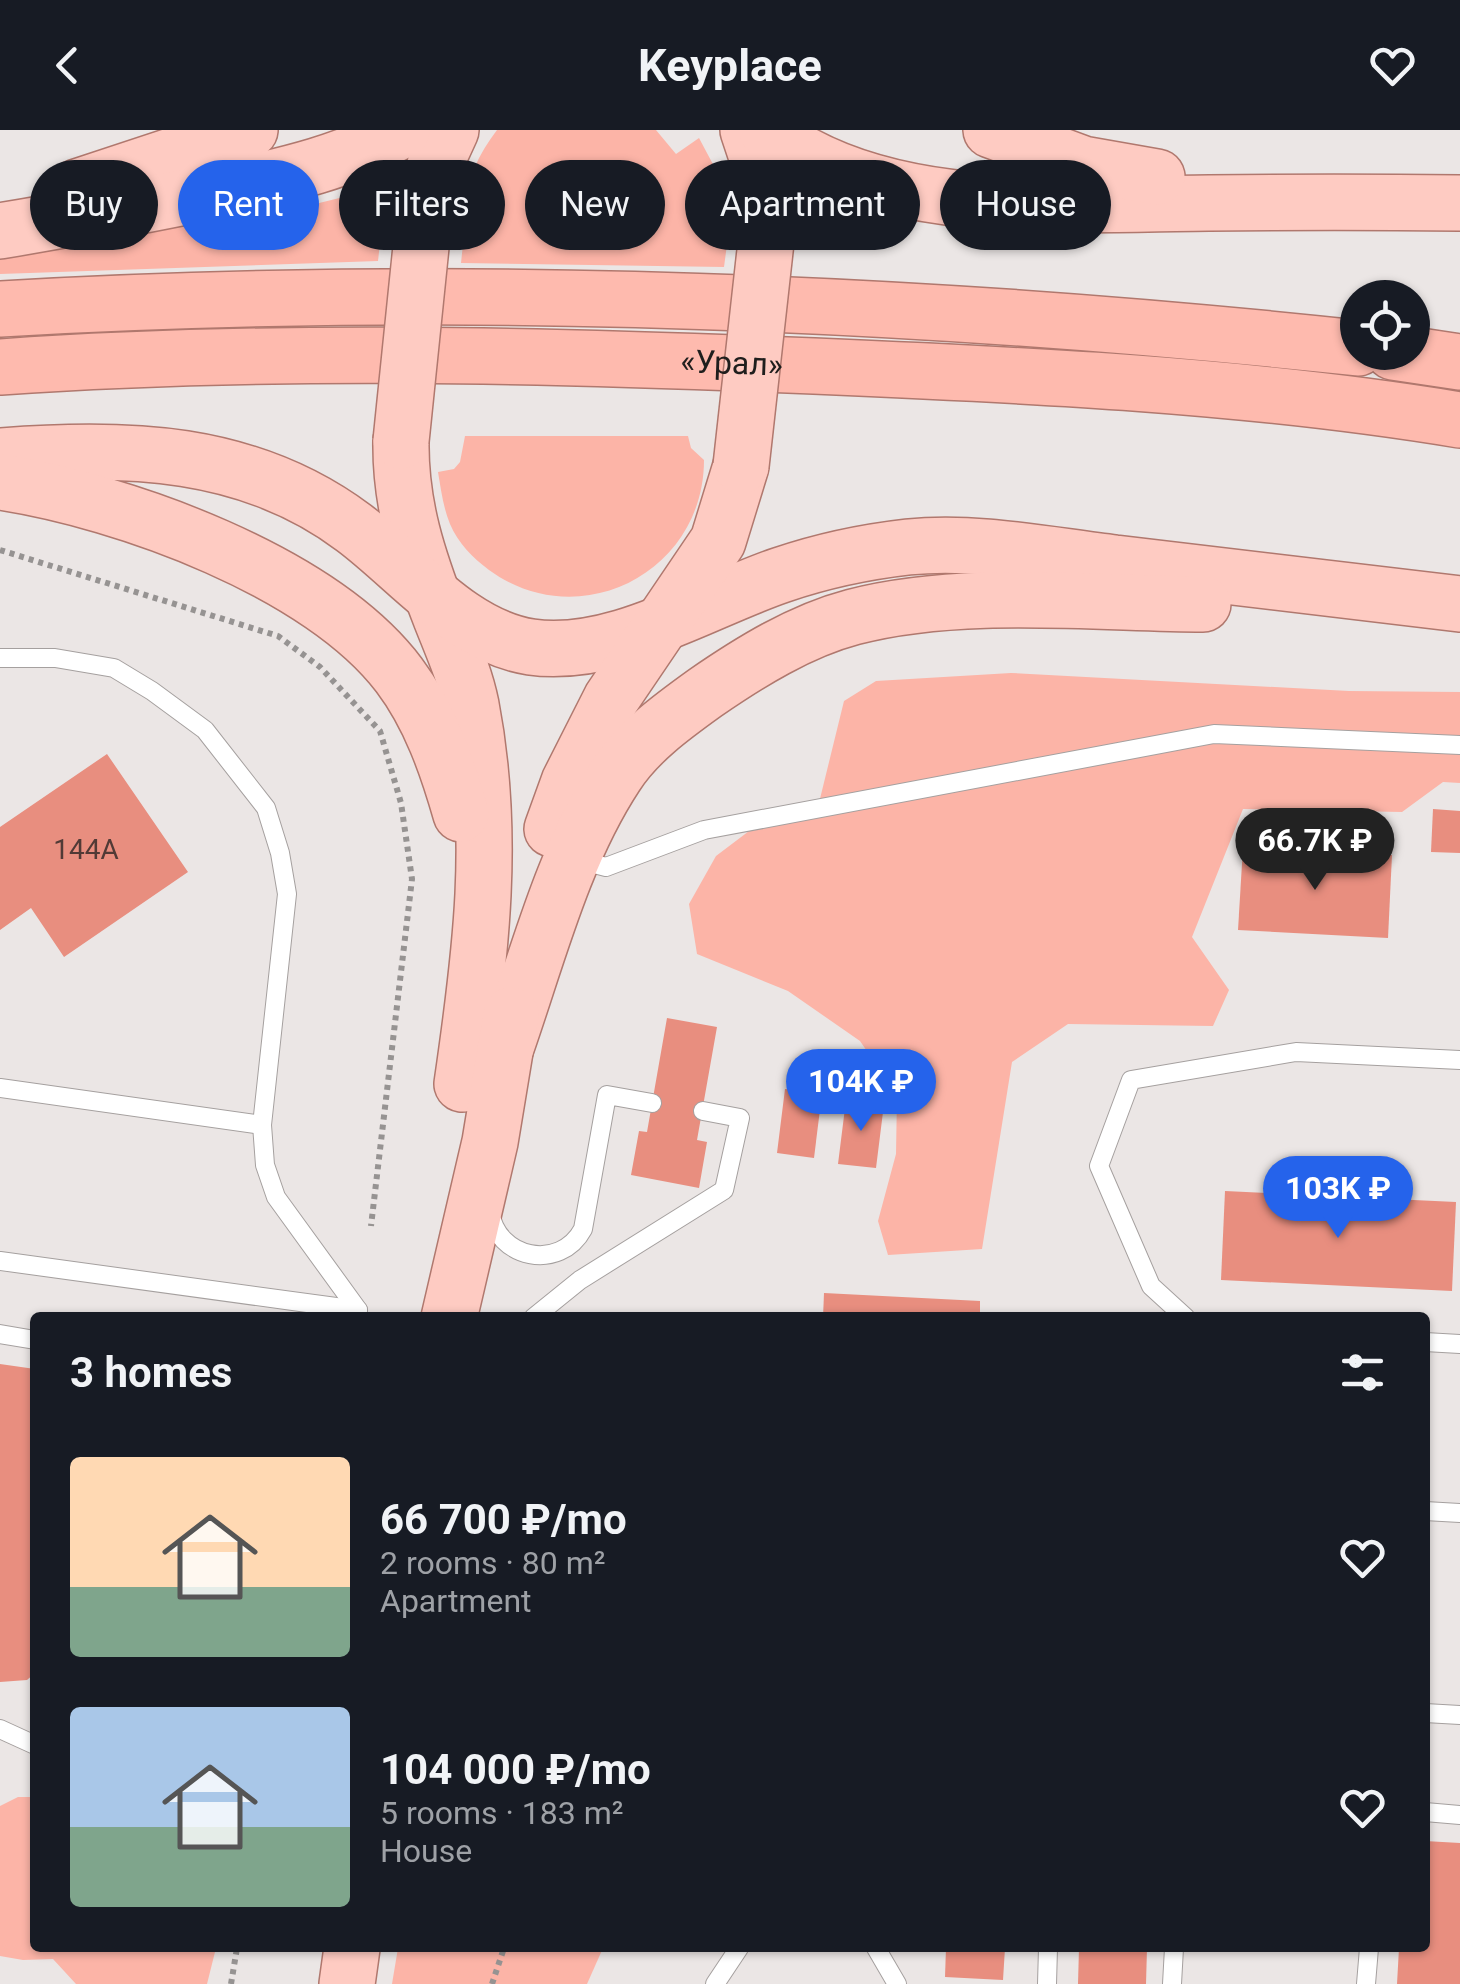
<!DOCTYPE html>
<html lang="en">
<head>
<meta charset="utf-8">
<style>
	:root { --surface:#171b24; --page:#20242c; --text:#f1f3f6; --muted:#9ea1a6; --accent:#2563eb }
	body { margin:0; font-family:Roboto,sans-serif; background:var(--page); color:var(--text); height:100vh; display:flex; flex-direction:column; font-size:38px; white-space:nowrap }
	* { box-sizing:border-box; margin:0 }
	p { font-size:32px; color:var(--muted) }
	.icon { flex:none; width:55px; height:55px; fill:none; stroke:currentColor; stroke-width:2; stroke-linecap:round; stroke-linejoin:round }
	.map { position:relative; flex:1; overflow:hidden }
	.sheet { position:absolute; left:30px; top:1182px; width:1400px; height:640px; display:flex; flex-direction:column; background:var(--surface); border-radius:10px; box-shadow:0 2px 8px #0004 }
	.sheet>* { flex:none }
	.hud { position:absolute; left:30px; top:30px; width:1400px; height:90px; display:flex; gap:20px }
	.tools { position:absolute; left:1340px; top:150px; display:grid; gap:20px }
	.tools a { display:grid; place-items:center; width:90px; height:90px; border-radius:50%; background:var(--surface); box-shadow:0 2px 8px #0004; font-size:50px }
	.price { position:absolute; translate:-50% -85px; padding:0 22px; border-radius:35px; background:var(--accent); color:#fff; font-size:32px; line-height:65px; filter:drop-shadow(0 2px 5px #0008) }
	.price::after { content:''; position:absolute; left:50%; top:60px; width:30px; height:22px; margin-left:-15px; background:inherit; clip-path:polygon(0 0,100% 0,50% 100%) }
	.price.on { background:#222; color:#fff }
	ul { padding:0; list-style:none }
	li { display:flex; align-items:center; gap:30px; height:250px; padding:0 40px }
	li span { display:grid; place-items:center; flex:none; width:280px; height:200px; border-radius:10px; color:#555 }
	li>.icon { margin-inline-start:auto }
	span .icon { width:120px; height:120px; fill:#fffc; stroke-width:1 }
	li b { font-size:42px }
	h2 { display:flex; justify-content:space-between; align-items:center; height:120px; padding:0 40px; font-size:42px }
	.tag { padding:0 35px; border-radius:45px; background:var(--surface); box-shadow:0 2px 8px #0004; font-size:35px; line-height:90px }
	.tag.on { background:var(--accent); color:#fff }
	header { display:flex; justify-content:space-between; align-items:center; height:130px; padding:0 40px; background:var(--surface); font-size:45px; font-weight:700 }
	.map>svg:first-child { display:block }
	.green { fill:#fcb4a7 }
	.building { fill:#e88e7f }
	.lines { fill:none; stroke-linecap:round; stroke-linejoin:round }
	.service-casing { stroke:#a5a09f; stroke-width:20 }
	.primary-casing { stroke:#b0786e; stroke-width:58 }
	.trunk-casing { stroke:#b0786e; stroke-width:58 }
	.path { stroke:#969392; stroke-width:6; stroke-dasharray:5 5; stroke-linecap:butt }
	.service { stroke:#fff; stroke-width:18 }
	.primary { stroke:#fecbc2; stroke-width:55 }
	.trunk { stroke:#febaae; stroke-width:55 }
	.primary-bridge-casing { stroke:#b0786e; stroke-width:58; stroke-linecap:butt }
	.primary-bridge { stroke:#fecbc2; stroke-width:55 }
	.labels { text-anchor:middle; dominant-baseline:central; stroke-width:8; stroke-linejoin:round; paint-order:stroke }
	.number-label { font-size:28px; fill:#513a36 }
	.street-label { font-size:32px; fill:#1f1e1d; stroke:#ebe6e5 }
</style>
</head>
<body>
<header><svg class="icon" aria-label="back" viewBox="0 0 24 24"><path d="M15 5l-7 7 7 7"/></svg>Keyplace<svg class="icon" aria-label="heart" viewBox="0 0 24 24"><path d="M12 20l-8-8c-3-5 5-10 8-4 3-6 11-1 8 4z"/></svg></header>
<div class="map">
<svg width="1460" height="1854" viewBox="0 0 1460 1854">
	<rect width="100%" height="100%" fill="#ebe6e5"/>
	<g class="green">
		<path d="M497,0H656L676,24L699,8L724,55L726,74L712,75C711,90 714,100 728,107L724,137L461,133L463,114C481,108 492,98 491,79L464,78C467,48 479,24 497,0Z"/>
		<path d="M384,57L391,60L384,69H367C366,82 369,92 382,95L378,131L0,144V120L303,77Z"/>
		<path d="M465,306H688L691,318L704,330C704,442 580,506 489,440C473,428 458,413 450,394C443,377 441,359 438,342L454,339L460,332Z"/>
		<polygon points="1011,543 1349,561 1460,562 1460,653 1443,652 1402,682 1243,679 1192,807 1229,860 1213,896 1068,894 1012,932 982,1119 888,1125 878,1091 896,1024 897,965 860,911 788,861 697,824 689,774 716,726 757,695 817,681 844,571 876,551"/>
		<polygon points="18,1667 35,1667 35,1818 216,1818 207,1854 76,1854 53,1829 23,1830 0,1826 0,1676"/>
		<polygon points="398,1818 603,1818 587,1854 392,1854"/>
	</g>
	<g class="building">
		<polygon points="107,624 188,742 64,827 31,778 0,800 0,697"/>
		<polygon points="1433,679 1460,681 1460,723 1431,722"/>
		<polygon points="1243,717 1392,725 1388,808 1238,800"/>
		<polygon points="667,888 717,897 697,1010 707,1012 699,1058 631,1045 639,1001 647,1002"/>
		<polygon points="785,959 822,963 814,1028 777,1023"/>
		<polygon points="846,970 884,974 876,1038 838,1034"/>
		<polygon points="1225,1061 1456,1072 1452,1161 1221,1150"/>
		<polygon points="824,1163 980,1171 980,1188 823,1188"/>
		<polygon points="0,1234 35,1239 35,1543 27,1550 0,1552"/>
		<polygon points="1425,1711 1460,1713 1460,1854 1397,1854 1399,1818 1425,1818"/>
		<polygon points="946,1818 1005,1818 1003,1850 945,1847"/>
		<polygon points="1079,1818 1147,1818 1146,1854 1078,1854"/>
	</g>
	<g class="lines">
		<g class="service-casing">
			<g id="service">
				<polyline points="0,528 55,528 114,538 152,561 205,600 266,678 280,723 287,764 262,995 265,1035 276,1067 358,1180"/>
				<polyline points="579,730 606,737 704,700 1214,604 1460,615"/>
				<polyline points="0,958 262,995"/>
				<path d="M490,1081C496,1129 560,1142 583,1099L607,965L652,973"/>
				<polyline points="0,1131 358,1180"/>
				<polyline points="533,1188 580,1150 724,1060 740,988 703,981"/>
				<polyline points="1186,1188 1151,1156 1099,1036 1131,950 1296,922 1460,930"/>
				<polyline points="0,1204 35,1210"/>
				<polyline points="1425,1212 1460,1214"/>
				<polyline points="1425,1381 1460,1383"/>
				<polyline points="1425,1583 1460,1585"/>
				<polyline points="0,1599 35,1615"/>
				<polyline points="1425,1682 1460,1685"/>
				<polyline points="876,1818 897,1854"/>
				<polyline points="715,1854 739,1818"/>
				<polyline points="1047,1854 1048,1818"/>
				<polyline points="1172,1854 1174,1818"/>
				<polyline points="1366,1854 1369,1818"/>
			</g>
		</g>
		<g class="primary-casing">
			<g id="primary">
				<polyline points="748,0 765,51 769,85"/>
				<path d="M767,0C880,90 1073,74 1209,73C1293,72 1376,72 1460,73"/>
				<polyline points="991,0 1083,34 1157,47"/>
				<polyline points="77,57 250,0"/>
				<polyline points="425,78 435,35 451,0"/>
				<path d="M0,101C76,88 152,75 227,58C287,45 348,31 402,0"/>
				<path d="M401,311C400,375 418,429 441,488C452,516 465,545 471,575C496,705 481,824 462,954"/>
				<path d="M0,326C125,316 249,319 354,398C409,439 460,506 531,517C614,529 704,471 781,445C822,431 864,422 908,417C977,410 1048,425 1115,433C1230,447 1345,461 1460,474"/>
				<path d="M0,352C125,371 321,442 399,545C430,586 447,635 461,684"/>
				<polyline points="552,699 569,652 611,569 718,411 741,336"/>
				<path d="M505,920C537,829 562,727 616,645C637,612 673,586 705,563C750,532 800,501 853,487C959,459 1093,473 1203,474"/>
				<polyline points="449,1188 490,1012 511,885"/>
				<polyline points="347,1854 352,1818"/>
			</g>
		</g>
		<g class="trunk-casing">
			<g id="trunk">
				<path d="M0,179C452,153 907,170 1358,218"/>
				<polyline points="1393,222 1460,232"/>
				<path id="s1" d="M0,237C270,218 543,225 814,236C1028,245 1248,255 1460,290"/>
			</g>
		</g>
		<g class="path">
			<polyline points="0,420 278,506 320,537 380,601 401,673 412,749 371,1096"/>
			<polyline points="231,1854 237,1818"/>
			<polyline points="492,1854 504,1818"/>
		</g>
		<use href="#service" class="service"/>
		<use href="#primary" class="primary"/>
		<use href="#trunk" class="trunk"/>
		<g class="primary-bridge-casing">
			<g id="primary-bridge">
				<polyline points="401,311 425,78"/>
				<polyline points="741,336 769,85"/>
			</g>
		</g>
		<use href="#primary-bridge" class="primary-bridge"/>
	</g>
	<g class="labels">
		<g class="number-label">
			<text x="86" y="719">144А</text>
		</g>
		<g class="street-label">
			<text stroke="none"><textPath href="#s1" startOffset="732">«Урал»</textPath></text>
		</g>
	</g>
</svg>
<div class="tools">
<a><svg class="icon" aria-label="locate" viewBox="0 0 24 24"><circle cx="12" cy="12" r="6"/><path d="M12 2v4M12 18v4M2 12h4M18 12h4"/></svg></a>
</div>
<b class="price on" style="left:1315px;top:763px">66.7K ₽</b>
<b class="price" style="left:861px;top:1004px">104K ₽</b>
<b class="price" style="left:1338px;top:1111px">103K ₽</b>
<div class="hud">
<a class="tag">Buy</a>
<a class="tag on">Rent</a>
<a class="tag">Filters</a>
<a class="tag">New</a>
<a class="tag">Apartment</a>
<a class="tag">House</a>
</div>
<section class="sheet">
<h2>3 homes<svg class="icon" aria-label="filters" viewBox="0 0 24 24"><path d="M4 7h16M4 17h16"/><circle cx="9" cy="7" r="2"/><circle cx="15" cy="17" r="2"/></svg></h2>
<ul>
<li><span style="background:linear-gradient(#ffd9b3 65%,#7fa58c 0)"><svg class="icon" aria-label="home" viewBox="0 0 24 24"><path d="M3 11l9-7 9 7M6 9v11h12V9"/></svg></span><div><b>66 700 ₽/mo</b><p>2 rooms · 80 m²</p><p>Apartment</p></div><svg class="icon" aria-label="heart" viewBox="0 0 24 24"><path d="M12 20l-8-8c-3-5 5-10 8-4 3-6 11-1 8 4z"/></svg></li>
<li><span style="background:linear-gradient(#a9c7e8 60%,#7fa58c 0)"><svg class="icon" aria-label="home" viewBox="0 0 24 24"><path d="M3 11l9-7 9 7M6 9v11h12V9"/></svg></span><div><b>104 000 ₽/mo</b><p>5 rooms · 183 m²</p><p>House</p></div><svg class="icon" aria-label="heart" viewBox="0 0 24 24"><path d="M12 20l-8-8c-3-5 5-10 8-4 3-6 11-1 8 4z"/></svg></li>
</ul>
</section>
</div>
</body>
</html>
